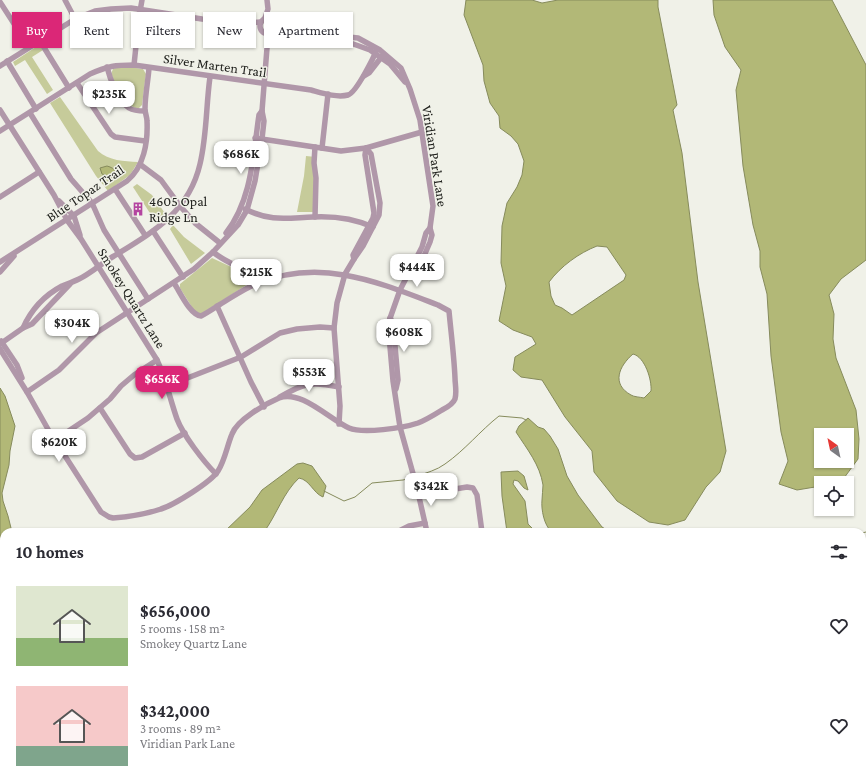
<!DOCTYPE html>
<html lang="en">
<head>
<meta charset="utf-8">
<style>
	:root { --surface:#fff; --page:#f7f7f7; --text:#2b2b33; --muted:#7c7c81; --accent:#db2777 }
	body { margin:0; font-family:"Crimson Pro",serif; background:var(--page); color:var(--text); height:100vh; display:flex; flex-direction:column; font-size:15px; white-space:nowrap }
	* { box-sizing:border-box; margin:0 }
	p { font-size:13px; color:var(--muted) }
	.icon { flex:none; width:22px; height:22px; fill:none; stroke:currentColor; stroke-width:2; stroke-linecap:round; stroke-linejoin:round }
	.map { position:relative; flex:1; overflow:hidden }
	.side { position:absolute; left:0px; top:528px; width:866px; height:256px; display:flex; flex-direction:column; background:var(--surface); border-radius:12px 12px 0 0; box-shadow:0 1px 3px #0004 }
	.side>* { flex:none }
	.hud { position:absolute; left:12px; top:12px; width:400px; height:36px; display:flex; gap:8px }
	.needle { width:26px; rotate:327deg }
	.fabs { position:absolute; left:814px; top:428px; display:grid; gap:8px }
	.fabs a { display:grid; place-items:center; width:40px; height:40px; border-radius:0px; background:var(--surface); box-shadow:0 1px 3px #0004; font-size:20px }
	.price { position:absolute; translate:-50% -34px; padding:0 9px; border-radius:8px; background:#fff; color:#222; font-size:13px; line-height:26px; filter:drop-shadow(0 1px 2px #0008) }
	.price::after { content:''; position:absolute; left:50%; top:24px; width:12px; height:9px; margin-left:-6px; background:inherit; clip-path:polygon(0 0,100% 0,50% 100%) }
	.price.active { background:var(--accent); color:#fff }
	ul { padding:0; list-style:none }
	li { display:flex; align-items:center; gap:12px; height:100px; padding:0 16px }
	li span { display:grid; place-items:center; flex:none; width:112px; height:80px; border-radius:0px; color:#555 }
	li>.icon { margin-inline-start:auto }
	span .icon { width:48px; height:48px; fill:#fffc; stroke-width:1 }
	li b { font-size:17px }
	h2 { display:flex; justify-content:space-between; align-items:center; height:48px; padding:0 16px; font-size:17px }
	.pill { padding:0 14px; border-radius:0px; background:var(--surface); box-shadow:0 1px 3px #0004; font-size:14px; line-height:36px }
	.pill.active { background:var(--accent); color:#fff }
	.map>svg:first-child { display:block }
	.green { fill:#c6cb9a }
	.water { fill:#b2b877; stroke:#868b5c; fill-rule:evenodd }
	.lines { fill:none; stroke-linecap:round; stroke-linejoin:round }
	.stream { stroke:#868b5c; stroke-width:1 }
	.minor { stroke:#b097a9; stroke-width:5.5 }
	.labels { text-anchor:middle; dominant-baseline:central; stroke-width:3; stroke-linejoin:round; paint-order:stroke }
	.street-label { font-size:14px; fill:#21221e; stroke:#f0f1e8 }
	.poi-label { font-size:14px; fill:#21221e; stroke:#f0f1e8; text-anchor:start }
</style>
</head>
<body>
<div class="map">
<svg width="866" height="784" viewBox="0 0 866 784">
	<rect width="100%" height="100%" fill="#f0f1e8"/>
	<g class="green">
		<polygon points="39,45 43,50 32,57 53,90 47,94 25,60 15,66 13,62"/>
		<path d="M121,66L143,69L146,74L145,81L142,105L138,109C122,104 117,87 111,74L113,69Z"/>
		<path d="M60,97L98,151C109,161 124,161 138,162L130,175L108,191L96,176L50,103Z"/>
		<polygon points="306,156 316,157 317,212 297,212 304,176"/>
		<polygon points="137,184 152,195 167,216 157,224 133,187"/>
		<polygon points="173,225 184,237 205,253 191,264 170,229"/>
		<polygon points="212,258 240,271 245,274 249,280 248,284 245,286 201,314 195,312 180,288 180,284"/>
		<polygon points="866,575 866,636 862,637 862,577"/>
		<polygon points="862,758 866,763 866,784 834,784 832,780 862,780"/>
	</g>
	<g class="water">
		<path d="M466,0H532L542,3L558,0H658V7L677,105L673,110L682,153L698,282L726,451L720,472L706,487L685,520L668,525L649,522L617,501L594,472L592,451L565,417L542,380L521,377L513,370L515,357L536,344L532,337L513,330L499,321L506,286L501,263L502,226L507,203L517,187L522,175L524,161L518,144L511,136L500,128L499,116L490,103L484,81L483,65L464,15ZM597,246L607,247L626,275L624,280L572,315L562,308L555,305L551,296L549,282C561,266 579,253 597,246ZM633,354C645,357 652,380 651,391L644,398C640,397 634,397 631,395C611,384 619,366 633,354Z"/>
		<path d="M713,0H832L866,65V260L841,279L829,295L834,314L833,339L836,358L856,410L859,439L858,459L844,478L831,483H821V486L797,490L779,484L788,461L781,432L771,356L767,294L760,267V251L753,225L743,166L736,90L741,70L725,47L714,15ZM821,435H847V461H821Z"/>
		<path d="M107,166C111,167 115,169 117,173L116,177L113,178L102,174L100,168Z"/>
		<polygon points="0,388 5,396 15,426 10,451 9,465 2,493 3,501 8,516 12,532 4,532 4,607 0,606"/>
		<path d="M528,418L538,427L544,429L550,436L558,449L567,476L578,495L602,527L610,532H552C544,526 541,509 542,500C542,495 543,490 543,485C540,465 527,449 516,432L519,426Z"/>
		<path d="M303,463L312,466L326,486L323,497C313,493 310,480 299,478C283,493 277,514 264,532H224L250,507L262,490L297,464Z"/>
		<polygon points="518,471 524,476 528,490 524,488 518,481 514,480 513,484 525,501 528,524 536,532 507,532 502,496 501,472"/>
		<polygon points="866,640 866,673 862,681 862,643"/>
		<polygon points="862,682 866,704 866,748 862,744"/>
		<polygon points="428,780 612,780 609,784 429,784"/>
		<polygon points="710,780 812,780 815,784 715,784"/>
	</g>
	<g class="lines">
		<g class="stream">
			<path d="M417,476C426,473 437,470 445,464C465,450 480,431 499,416L522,418L526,420"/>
			<polyline points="324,491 344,501 355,497 372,483 403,480 412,478"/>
			<polyline points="862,533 866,532"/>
		</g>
		<g class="minor">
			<polyline points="65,0 75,19"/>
			<polyline points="0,2 29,47"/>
			<polyline points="265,18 268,9 267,0"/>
			<circle cx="268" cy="26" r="8"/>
			<polyline points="276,24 287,28 345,41 370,50 390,64 405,82"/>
			<polyline points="329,37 339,36 358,38 380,50 401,68 410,89 420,120 433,206 430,228 432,235 430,242 424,256 411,269"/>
			<polyline points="40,41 69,88"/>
			<polyline points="7,61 36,109"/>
			<polyline points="134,65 139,17 142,0"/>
			<polyline points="0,66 75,19 95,11 111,9 131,8 202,19 248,23 261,22"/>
			<path d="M107,67C110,79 118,101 129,108C134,111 139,111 145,111"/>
			<polyline points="364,76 369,73 383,55"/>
			<polyline points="77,83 111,134 115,137 145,141"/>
			<path d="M0,110L54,195L67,220L81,239L157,360C166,379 170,399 177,419C183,435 204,462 216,474"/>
			<polyline points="30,113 71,179 92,203 104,230 148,299"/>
			<path d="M0,131L90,74C108,66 115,65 134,65L311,90C322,93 337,98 348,95C356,93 374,57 377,49"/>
			<polyline points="255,138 341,151 366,148 422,132"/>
			<polyline points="315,147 314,163 316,178 315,217"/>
			<polyline points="322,148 328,94"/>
			<polyline points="141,165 161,180 180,206 195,223 220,243"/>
			<polyline points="115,189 145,235"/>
			<polyline points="0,197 39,172"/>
			<polyline points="59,201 74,216 80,235"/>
			<path d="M245,209C271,222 286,218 313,217C333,216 355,219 373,227"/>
			<polyline points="153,231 183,277"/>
			<path d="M226,233C252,200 253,155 259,115L262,111"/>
			<path d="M213,252C229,265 245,266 255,284"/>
			<polyline points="354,259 353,255 373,218 374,213 365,155 366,148"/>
			<path d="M0,262L127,181C144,167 148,142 147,121C147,117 145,113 145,109C145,95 148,82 149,68"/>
			<polyline points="0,272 14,256"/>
			<polyline points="217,306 251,382 264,407"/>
			<polyline points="390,318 393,323 398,380 396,389"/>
			<path d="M23,328C31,310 45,295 62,286C67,284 73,282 79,279C91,273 102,263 114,256C153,232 189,212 200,164C207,135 206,105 210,77"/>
			<polyline points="1,341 17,365 22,378"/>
			<polyline points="0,344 23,328 32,324 70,284"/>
			<path d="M0,349L27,392L49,431L101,512L109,517L113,518C128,517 146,514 161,509C174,505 211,482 218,471C225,460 227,446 232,434C237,420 265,404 279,398C301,389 330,420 349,428C363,434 403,428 418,423C426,420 434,415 442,410C446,408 453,404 455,399C457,392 455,384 455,378C454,355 451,333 449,311L438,305C378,282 320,257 256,284C243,289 231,298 219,305C213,309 207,313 201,316C190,315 180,292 174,283"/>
			<polyline points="167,386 241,357 280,333 297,329 320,327 334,328"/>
			<polyline points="27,392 59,370 96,333 194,269 213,252 238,225 247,210 255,181 262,139 264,121 262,111 267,48 270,33"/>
			<path d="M280,397C304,383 311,381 339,387"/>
			<polyline points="100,408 130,454 135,458 142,457 185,433"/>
			<polyline points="339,424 340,406 334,328 337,303 345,274 354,259 363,246 379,215 380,203 371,154 366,148"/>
			<polyline points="55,440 88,418 110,399 121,386 134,375 157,360"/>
			<polyline points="419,495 467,487 473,488 477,495 482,532"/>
			<polyline points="397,532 409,526 425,523"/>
			<polyline points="427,532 417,488 400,427 393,381 388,324 400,290 422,247 426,233 430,228"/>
			<polyline points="0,692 4,691"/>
			<polyline points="0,700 4,699"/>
			<polyline points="0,756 4,755"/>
			<polyline points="32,780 33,784"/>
			<polyline points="156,780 158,784"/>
			<polyline points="232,780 234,784"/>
			<polyline points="410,780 414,784"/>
			<polyline points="2,784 13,780"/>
			<polyline points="68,784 76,780"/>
			<polyline points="195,784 203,780"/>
			<polyline points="344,784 352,780"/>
		</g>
	</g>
	<defs>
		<g id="building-bare" transform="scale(1.08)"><path d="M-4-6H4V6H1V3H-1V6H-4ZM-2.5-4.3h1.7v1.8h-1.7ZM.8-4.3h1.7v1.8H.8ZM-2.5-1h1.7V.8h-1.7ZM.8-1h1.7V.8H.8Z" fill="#b444a0" stroke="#f0f1e8" stroke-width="2.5" paint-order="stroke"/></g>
	</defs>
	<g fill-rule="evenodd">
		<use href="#building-bare" x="138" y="209"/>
	</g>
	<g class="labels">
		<g class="street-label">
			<text transform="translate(215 65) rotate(8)">Silver Marten Trail</text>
			<text transform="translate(435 156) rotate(81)">Viridian Park Lane</text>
			<text transform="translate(85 193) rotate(-34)">Blue Topaz Trail</text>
			<text transform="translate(132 298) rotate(58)">Smokey Quartz Lane</text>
		</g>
		<g class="poi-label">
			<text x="149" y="201">4605 Opal<tspan x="149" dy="16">Ridge Ln</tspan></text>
		</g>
	</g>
</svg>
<div class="fabs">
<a><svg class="needle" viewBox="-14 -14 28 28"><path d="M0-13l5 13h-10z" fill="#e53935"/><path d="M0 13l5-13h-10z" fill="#7c7c81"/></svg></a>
<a><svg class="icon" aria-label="locate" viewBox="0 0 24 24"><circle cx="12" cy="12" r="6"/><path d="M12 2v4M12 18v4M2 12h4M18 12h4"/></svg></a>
</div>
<b class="price" style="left:109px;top:115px">$235K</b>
<b class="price" style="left:241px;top:175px">$686K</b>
<b class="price" style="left:417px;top:288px">$444K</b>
<b class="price" style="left:256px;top:293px">$215K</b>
<b class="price" style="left:72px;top:344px">$304K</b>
<b class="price" style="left:404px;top:353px">$608K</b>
<b class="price" style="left:309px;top:393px">$553K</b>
<b class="price active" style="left:162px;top:400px">$656K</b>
<b class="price" style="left:59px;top:463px">$620K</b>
<b class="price" style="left:431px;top:507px">$342K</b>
<div class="hud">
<a class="pill active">Buy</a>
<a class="pill">Rent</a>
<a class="pill">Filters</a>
<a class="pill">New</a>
<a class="pill">Apartment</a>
</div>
<section class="side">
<h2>10 homes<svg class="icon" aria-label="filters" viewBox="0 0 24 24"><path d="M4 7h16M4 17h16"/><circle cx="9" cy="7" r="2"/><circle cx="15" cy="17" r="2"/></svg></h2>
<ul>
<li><span style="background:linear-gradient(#dfe7d0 65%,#8fb573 0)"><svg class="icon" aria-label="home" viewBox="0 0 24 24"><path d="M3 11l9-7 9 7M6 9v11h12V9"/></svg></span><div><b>$656,000</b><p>5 rooms · 158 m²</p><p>Smokey Quartz Lane</p></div><svg class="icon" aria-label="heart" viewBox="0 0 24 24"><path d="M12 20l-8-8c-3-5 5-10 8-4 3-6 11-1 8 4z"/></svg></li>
<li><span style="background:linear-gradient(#f6c9c9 75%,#7fa58c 0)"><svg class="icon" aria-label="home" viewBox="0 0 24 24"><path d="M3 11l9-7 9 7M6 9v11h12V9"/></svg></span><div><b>$342,000</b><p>3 rooms · 89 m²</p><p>Viridian Park Lane</p></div><svg class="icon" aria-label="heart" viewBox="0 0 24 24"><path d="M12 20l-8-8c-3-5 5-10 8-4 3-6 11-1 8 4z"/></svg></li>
</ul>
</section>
</div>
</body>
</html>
